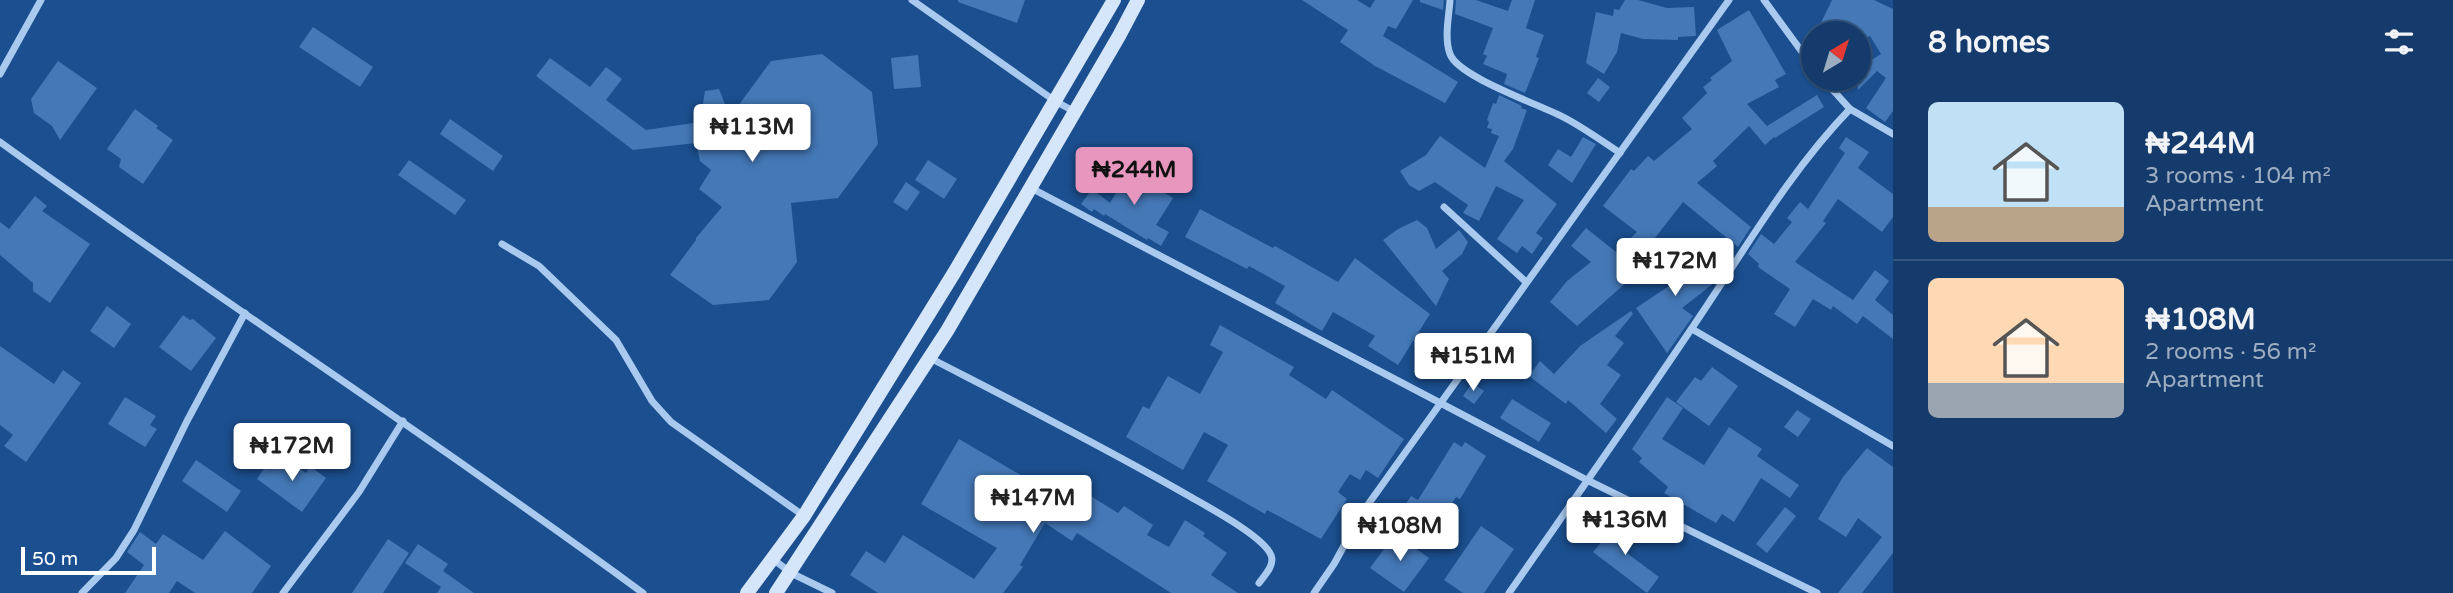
<!DOCTYPE html>
<html lang="en">
<head>
<meta charset="utf-8">
<style>
	:root { --surface:#143b6b; --page:#1d4271; --text:#f1f3f6; --muted:#9dadc1; --line:#33557e; --accent:#e797bd }
	body { margin:0; font-family:"Varela Round",sans-serif; background:var(--page); color:var(--text); height:100vh; display:flex; flex-direction:column; font-size:26px; white-space:nowrap }
	* { box-sizing:border-box; margin:0 }
	p { font-size:23px; color:var(--muted) }
	.icon { flex:none; width:38px; height:38px; fill:none; stroke:currentColor; stroke-width:2; stroke-linecap:round; stroke-linejoin:round }
	.map { position:relative; flex:1; overflow:hidden }
	.side { display:flex; flex-direction:column; background:var(--surface); width:560px }
	.side>* { flex:none }
	.needle { width:46px; rotate:38deg }
	.fabs { position:absolute; left:1801px; top:21px; display:grid; gap:14px }
	.fabs a { display:grid; place-items:center; width:70px; height:70px; border-radius:50%; background:var(--surface); box-shadow:0 2px 5px #0004,0 0 0 2px var(--line); font-size:35px }
	.scale { position:absolute; left:21px; bottom:18px; width:135px; box-sizing:border-box; padding-left:7px; border:4px solid #fff; border-top:0; font-size:19px; line-height:24px; white-space:nowrap; color:#fff; -webkit-text-stroke:5px #1b4f8f; paint-order:stroke }
	.price { position:absolute; translate:-50% -60px; padding:0 16px; border-radius:7px; background:#fff; color:#222; font-size:23px; line-height:46px; filter:drop-shadow(0 2px 4px #0008) }
	.price::after { content:''; position:absolute; left:50%; top:42px; width:21px; height:16px; margin-left:-10px; background:inherit; clip-path:polygon(0 0,100% 0,50% 100%) }
	.price.current { background:var(--accent); color:#111 }
	ul { padding:0; list-style:none }
	li { display:flex; align-items:center; gap:21px; height:175px; padding:0 35px }
	li+li { border-top:2px solid var(--line) }
	li span { display:grid; place-items:center; flex:none; width:196px; height:140px; border-radius:10px; color:#555 }
	li>.icon { margin-inline-start:auto }
	span .icon { width:84px; height:84px; fill:#fffc; stroke-width:1 }
	li b { font-size:30px }
	h2 { display:flex; justify-content:space-between; align-items:center; height:84px; padding:0 35px; font-size:30px }
	main { display:flex; flex:1; min-height:0 }
	.map>svg:first-child { display:block }
	.building { fill:#4478b7 }
	.lines { fill:none; stroke-linecap:round; stroke-linejoin:round }
	.street { stroke:#a9c9ee; stroke-width:7 }
	.secondary { stroke:#d6e6fa; stroke-width:14 }
</style>
</head>
<body>
<main>
<div class="map">
<svg width="1893" height="593" viewBox="0 0 1893 593">
	<rect width="100%" height="100%" fill="#1b4f8f"/>
	<g class="building">
		<polygon points="958,0 1025,0 1017,23 958,2"/>
		<polygon points="1302,0 1357,0 1370,8 1375,0 1413,0 1396,29 1388,26 1383,36 1458,82 1445,103 1375,66 1340,42 1348,30"/>
		<polygon points="1420,0 1444,0 1443,10 1420,2"/>
		<polygon points="1456,0 1476,0 1508,11 1512,0 1535,0 1526,28 1544,35 1536,57 1539,58 1525,93 1504,84 1507,74 1483,64 1487,56 1483,54 1493,28 1455,14"/>
		<polygon points="1625,0 1638,0 1667,8 1694,7 1696,36 1678,37 1678,40 1643,39 1621,33 1617,52 1604,74 1586,63 1596,12 1613,16 1614,9 1619,10"/>
		<polygon points="1832,0 1874,0 1893,9 1893,111 1885,122 1866,108 1886,78 1877,71 1858,90 1858,68 1881,54 1870,36 1858,42 1858,33 1816,33"/>
		<polygon points="1749,10 1786,74 1775,80 1779,87 1747,104 1767,126 1817,95 1824,107 1775,138 1774,137 1765,145 1749,126 1713,161 1717,166 1697,183 1751,227 1738,247 1683,202 1651,243 1658,249 1628,281 1577,326 1550,302 1567,281 1591,262 1571,246 1586,228 1616,252 1637,232 1603,206 1631,169 1634,171 1648,156 1654,161 1692,129 1682,118 1707,93 1703,87 1712,80 1710,78 1732,61 1717,30"/>
		<polygon points="313,27 373,67 360,87 299,47"/>
		<polygon points="822,54 872,92 878,144 838,198 791,203 797,262 769,300 713,305 670,275 696,240 696,238 722,207 699,189 711,170 700,161 696,143 633,150 536,76 550,58 590,87 606,67 622,79 606,100 646,130 700,122 705,91 719,89 730,117 771,61"/>
		<polygon points="918,55 921,87 894,89 891,58"/>
		<polygon points="58,61 97,88 60,140 52,126 34,113 31,99"/>
		<polygon points="1598,78 1610,87 1599,102 1587,93"/>
		<polygon points="1499,95 1522,106 1521,108 1527,110 1513,149 1504,161 1557,204 1536,233 1543,238 1532,254 1522,246 1517,253 1497,239 1524,200 1496,186 1479,221 1463,213 1468,205 1435,182 1419,191 1409,185 1400,171 1426,155 1440,136 1485,168 1499,136 1491,133 1492,129 1487,128 1489,122 1487,120 1493,103 1496,104"/>
		<polygon points="135,109 158,126 156,128 173,140 143,184 119,167 121,159 107,149"/>
		<polygon points="450,119 503,156 493,171 440,134"/>
		<polygon points="1583,137 1596,144 1572,183 1548,165 1558,149 1571,157"/>
		<polygon points="1846,137 1869,152 1858,168 1893,194 1893,217 1882,232 1838,199 1823,221 1826,223 1795,262 1853,300 1875,270 1889,281 1875,300 1893,315 1893,339 1863,316 1857,324 1833,306 1831,310 1813,299 1795,327 1774,314 1790,289 1758,267 1759,264 1748,254 1761,234 1774,244 1792,222 1787,218 1800,202 1808,209 1845,153 1839,148"/>
		<polygon points="409,160 466,200 455,215 398,175"/>
		<polygon points="928,160 957,179 944,199 915,180"/>
		<polygon points="1129,171 1173,198 1156,225 1169,232 1161,246 1148,238 1147,240 1105,214 1104,216 1094,209 1092,212 1081,204 1092,189 1110,203"/>
		<polygon points="906,182 920,192 907,211 893,202"/>
		<polygon points="35,196 47,206 42,211 90,244 50,303 33,291 33,283 0,255 0,222 9,229"/>
		<polygon points="1200,209 1273,248 1275,246 1338,282 1355,258 1430,314 1398,365 1368,346 1375,336 1333,312 1322,331 1275,303 1285,286 1249,266 1247,269 1185,237"/>
		<polygon points="1417,220 1427,228 1436,249 1459,230 1468,242 1462,254 1442,271 1449,279 1436,306 1383,240 1398,229"/>
		<polygon points="1685,247 1714,283 1682,308 1693,316 1667,353 1636,308 1672,284 1659,267"/>
		<polygon points="107,306 131,324 114,348 90,331"/>
		<polygon points="1631,311 1633,314 1615,336 1624,343 1607,365 1621,375 1600,404 1617,419 1606,433 1568,400 1566,404 1529,376 1540,361 1554,374 1580,346"/>
		<polygon points="183,315 190,320 193,319 216,338 191,371 159,347"/>
		<polygon points="1220,325 1294,367 1289,375 1326,399 1332,390 1404,439 1378,478 1366,470 1360,480 1350,474 1338,492 1347,499 1321,539 1267,510 1265,514 1207,481 1228,445 1204,432 1183,470 1126,437 1143,406 1149,409 1168,376 1200,394 1223,352 1210,345"/>
		<polygon points="0,346 54,384 63,370 81,383 26,462 4,446 13,435 0,425"/>
		<polygon points="1712,367 1738,386 1709,426 1676,402 1695,377 1701,381"/>
		<polygon points="1472,383 1484,391 1474,404 1463,396"/>
		<polygon points="125,397 156,416 150,425 157,429 145,447 108,424"/>
		<polygon points="1667,397 1683,408 1662,439 1704,465 1729,427 1762,449 1757,456 1799,485 1790,498 1761,478 1734,522 1722,514 1716,523 1664,493 1668,487 1639,462 1642,458 1632,449"/>
		<polygon points="1512,399 1551,423 1539,442 1500,418"/>
		<polygon points="1797,410 1811,419 1798,437 1784,427"/>
		<polygon points="959,439 1072,505 1081,490 1118,513 1124,506 1153,525 1147,535 1169,547 1185,520 1205,533 1203,536 1227,553 1211,575 1238,593 1171,593 1077,533 1072,541 1045,523 1020,565 1023,567 1003,593 878,593 850,575 866,551 885,563 903,535 974,579 997,548 921,504"/>
		<polygon points="1454,442 1462,447 1465,442 1486,456 1460,499 1456,497 1435,529 1403,508 1411,496 1418,500"/>
		<polygon points="1867,448 1893,467 1893,553 1862,593 1838,593 1882,537 1858,518 1846,537 1818,519 1843,477"/>
		<polygon points="278,458 287,464 291,462 306,473 310,466 326,478 302,512 257,479 265,467 270,470"/>
		<polygon points="196,460 241,491 227,512 182,481"/>
		<polygon points="1785,507 1796,516 1767,553 1756,544"/>
		<polygon points="1620,520 1638,534 1624,551 1659,577 1647,593 1593,552"/>
		<polygon points="1481,526 1514,549 1484,593 1463,593 1444,580"/>
		<polygon points="225,531 271,566 252,593 195,593 177,581 169,593 125,593 144,565 127,552 140,532 156,544 163,534 203,560"/>
		<polygon points="1395,534 1429,558 1404,592 1370,568"/>
		<polygon points="388,539 409,553 383,593 352,593"/>
		<polygon points="418,544 448,564 443,571 474,593 437,593 441,587 405,563"/>
	</g>
	<g class="lines">
		<g class="street">
			<polyline points="912,0 1055,101 1075,112"/>
			<path d="M1450,0C1449,16 1444,38 1450,54C1458,77 1541,105 1565,118C1584,128 1602,141 1620,153"/>
			<polyline points="1764,0 1813,67"/>
			<polyline points="0,74 41,0"/>
			<polyline points="1850,109 1893,134"/>
			<path d="M0,142C212,295 432,438 643,593"/>
			<polyline points="1031,188 1587,480 1817,593"/>
			<polyline points="1444,207 1526,282"/>
			<polyline points="502,244 539,266 616,340 652,401 671,422 804,516"/>
			<polyline points="1692,329 1893,446"/>
			<path d="M930,358C1017,403 1104,447 1189,496C1208,507 1263,536 1271,555C1275,565 1265,575 1259,583"/>
			<polyline points="773,559 791,573 832,593"/>
			<polyline points="82,593 116,558 134,530 187,421 245,313"/>
			<polyline points="283,593 359,492 403,421"/>
			<polyline points="1314,593 1334,564 1362,513 1729,0"/>
			<path d="M1509,593C1573,501 1638,409 1700,316C1747,246 1791,170 1850,109L1823,79"/>
		</g>
		<g class="secondary">
			<polyline points="747,593 804,516 954,273 1114,0"/>
			<polyline points="776,593 947,331 1119,36 1138,0"/>
		</g>
	</g>
</svg>
<div class="fabs">
<a><svg class="needle" viewBox="-14 -14 28 28"><path d="M0-13l5 13h-10z" fill="#e53935"/><path d="M0 13l5-13h-10z" fill="#9dadc1"/></svg></a>
</div>
<div class="scale">50 m</div>
<b class="price" style="left:752px;top:164px">₦113M</b>
<b class="price current" style="left:1134px;top:207px">₦244M</b>
<b class="price" style="left:1675px;top:298px">₦172M</b>
<b class="price" style="left:1473px;top:393px">₦151M</b>
<b class="price" style="left:292px;top:483px">₦172M</b>
<b class="price" style="left:1033px;top:535px">₦147M</b>
<b class="price" style="left:1625px;top:557px">₦136M</b>
<b class="price" style="left:1400px;top:563px">₦108M</b>
</div>
<section class="side">
<h2>8 homes<svg class="icon" aria-label="filters" viewBox="0 0 24 24"><path d="M4 7h16M4 17h16"/><circle cx="9" cy="7" r="2"/><circle cx="15" cy="17" r="2"/></svg></h2>
<ul>
<li><span style="background:linear-gradient(#bfe0f5 75%,#b9a48a 0)"><svg class="icon" aria-label="home" viewBox="0 0 24 24"><path d="M3 11l9-7 9 7M6 9v11h12V9"/></svg></span><div><b>₦244M</b><p>3 rooms · 104 m²</p><p>Apartment</p></div></li>
<li><span style="background:linear-gradient(#ffd9b3 75%,#9aa5b1 0)"><svg class="icon" aria-label="home" viewBox="0 0 24 24"><path d="M3 11l9-7 9 7M6 9v11h12V9"/></svg></span><div><b>₦108M</b><p>2 rooms · 56 m²</p><p>Apartment</p></div></li>
</ul>
</section>
</main>
</body>
</html>
